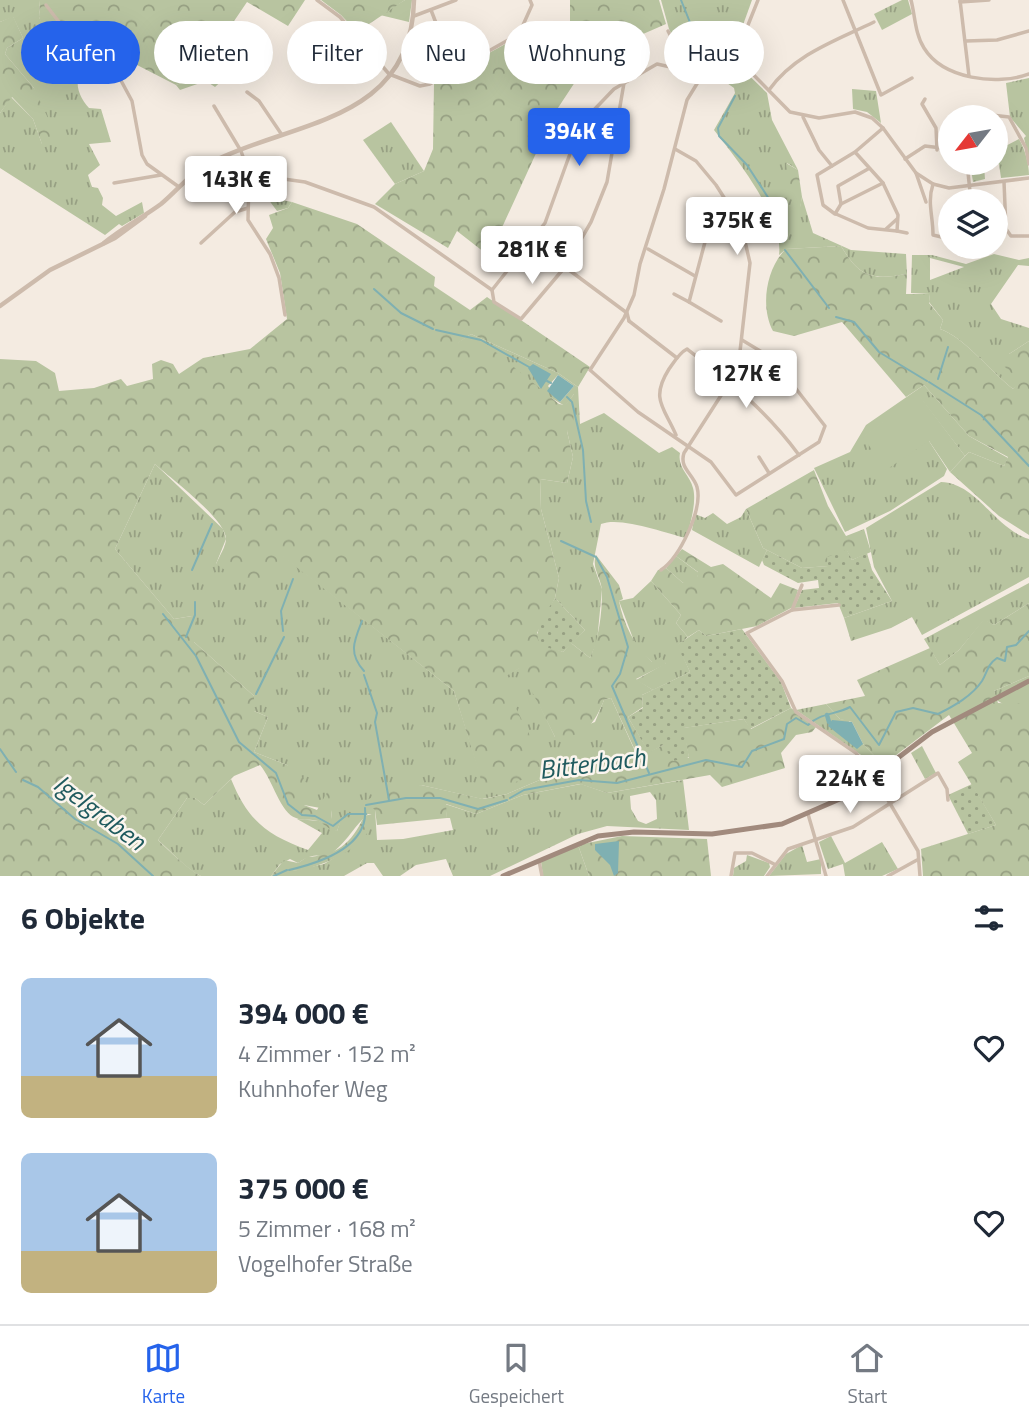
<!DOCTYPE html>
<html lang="de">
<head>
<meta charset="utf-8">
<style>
	:root { --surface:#fff; --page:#f6f6f7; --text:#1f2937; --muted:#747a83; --line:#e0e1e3; --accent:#2563eb }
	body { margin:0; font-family:"Titillium Web",sans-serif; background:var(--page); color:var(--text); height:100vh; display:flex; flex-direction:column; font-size:26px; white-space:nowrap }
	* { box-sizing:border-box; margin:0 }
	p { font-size:23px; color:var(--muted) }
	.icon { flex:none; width:38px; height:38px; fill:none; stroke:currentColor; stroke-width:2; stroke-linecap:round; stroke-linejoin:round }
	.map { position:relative; height:876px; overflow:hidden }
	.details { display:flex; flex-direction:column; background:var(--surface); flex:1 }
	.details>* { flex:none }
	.top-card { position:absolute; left:21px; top:21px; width:987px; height:63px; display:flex; gap:14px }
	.needle { width:46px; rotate:239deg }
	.tools { position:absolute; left:938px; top:105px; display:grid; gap:14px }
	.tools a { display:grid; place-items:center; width:70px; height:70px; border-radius:50%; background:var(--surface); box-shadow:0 7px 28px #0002; font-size:35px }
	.price { position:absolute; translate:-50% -60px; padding:0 16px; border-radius:7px; background:#fff; color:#222; font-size:23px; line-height:46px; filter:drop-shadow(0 2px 4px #0008) }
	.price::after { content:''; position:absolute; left:50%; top:42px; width:21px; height:16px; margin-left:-10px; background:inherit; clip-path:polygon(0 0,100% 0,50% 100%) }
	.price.selected { background:var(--accent); color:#fff }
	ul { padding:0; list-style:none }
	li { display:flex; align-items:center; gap:21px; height:175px; padding:0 21px }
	li span { display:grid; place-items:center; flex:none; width:196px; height:140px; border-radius:10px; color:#555 }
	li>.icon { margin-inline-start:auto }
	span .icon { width:84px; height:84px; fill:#fffc; stroke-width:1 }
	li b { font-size:30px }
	h2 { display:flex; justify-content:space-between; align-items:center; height:84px; padding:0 21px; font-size:30px }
	.pill { padding:0 24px; border-radius:32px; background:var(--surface); box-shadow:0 7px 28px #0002; font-size:24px; line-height:63px }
	.pill.selected { background:var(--accent); color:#fff }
	.tab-bar { display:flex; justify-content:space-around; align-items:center; height:98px; border-top:2px solid var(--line); background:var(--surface); font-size:19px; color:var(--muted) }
	.tab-bar a { display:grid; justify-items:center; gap:4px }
	.tab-bar .selected { color:var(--accent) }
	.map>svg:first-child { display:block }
	.grass { fill:url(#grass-tufts); fill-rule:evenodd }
	.forest { fill:url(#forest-crowns) }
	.garden { fill:url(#garden-dots) }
	.pitch { fill:#b8c4a0 }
	.water { fill:#7fb0b2 }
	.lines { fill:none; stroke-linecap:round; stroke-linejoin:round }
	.stream { stroke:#7fb0b2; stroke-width:2 }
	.canal { stroke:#7fb0b2; stroke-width:4.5 }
	.minor { stroke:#cdbbac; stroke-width:3.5 }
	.tertiary { stroke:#cdbbac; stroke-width:4.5 }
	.secondary { stroke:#a18a7d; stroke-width:5 }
	.labels { text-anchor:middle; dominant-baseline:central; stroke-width:5; stroke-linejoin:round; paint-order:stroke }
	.water-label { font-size:26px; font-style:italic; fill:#1f5a5e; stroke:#fbf5ee }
</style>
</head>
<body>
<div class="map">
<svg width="1029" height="876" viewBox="0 0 1029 876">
	<defs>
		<pattern id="grass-tufts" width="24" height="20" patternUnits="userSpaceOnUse" patternTransform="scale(1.75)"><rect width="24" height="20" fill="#b8c4a0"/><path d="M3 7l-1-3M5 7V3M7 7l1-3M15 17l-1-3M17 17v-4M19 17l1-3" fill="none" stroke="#97a083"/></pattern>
		<pattern id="forest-crowns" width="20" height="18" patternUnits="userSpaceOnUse" patternTransform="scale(1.75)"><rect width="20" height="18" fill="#b8c4a0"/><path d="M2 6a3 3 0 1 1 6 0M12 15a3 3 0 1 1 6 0" fill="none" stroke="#97a083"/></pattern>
		<pattern id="garden-dots" width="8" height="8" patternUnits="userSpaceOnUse" patternTransform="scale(1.75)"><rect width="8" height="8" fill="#b8c4a0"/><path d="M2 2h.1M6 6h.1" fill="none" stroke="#97a083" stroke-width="1.8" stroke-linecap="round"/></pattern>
	</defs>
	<rect width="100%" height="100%" fill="#f4ebe1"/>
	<g class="grass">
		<path d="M0,0H40L39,17L67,78H78C76,90 82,100 89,108L101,109L111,142L89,144L100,165L88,175L92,187L98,188L103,198L102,205L116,216L142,202L144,213L122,226L119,224L105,235L0,168V113L11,97L33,119L42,144L34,88L5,54L7,48L23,38L13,17L0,22Z"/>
		<polygon points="405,0 412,0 409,22 380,15"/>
		<polygon points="661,0 752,0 739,36 706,70 688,67 669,29"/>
		<polygon points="902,0 908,0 912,14 882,30 874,14"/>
		<polygon points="223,54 241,63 215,87 206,81 180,90 176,85 219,69"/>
		<path d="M731,58L767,93L772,120L798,170L787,163L800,207L802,197L813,233L851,250L906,254L907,274C872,280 860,278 841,246L786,249L779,255C784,218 736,158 714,130L735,93L734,88L724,81L726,79L734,81L719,68Z"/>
		<polygon points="1029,78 1029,160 1024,138 1026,136 1010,117 1006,83"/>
		<polygon points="852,89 876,91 881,123 867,112 853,109"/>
		<polygon points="391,122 424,171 395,184 363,140"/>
		<path d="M1019,139C1025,149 1029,164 1029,175L1001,178L999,164L984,166L985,179L973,182L970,163H996V151Z"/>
		<polygon points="253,179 268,180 266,197 292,202 288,208 277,211"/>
		<path d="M994,254L1019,260L1029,258V266L1018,265L991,304L1001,319L1029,328V341L1009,354L1020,382L1013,389C991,372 964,337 940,329L943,320L929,302L930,294L911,293L912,255H932L966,264ZM930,258L964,267L930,280Z"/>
		<path d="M471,334L558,373L578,387L580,424L604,413L659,453L672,447L680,453C677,468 690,475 693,488C697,502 690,525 686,538C665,533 620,516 601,524L593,564L602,589L597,642L590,658L571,643L585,630L555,598L559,578L541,509L540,479L567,483L573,457L567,431L574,394L565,406L457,343ZM558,375L574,386L560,402L548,386Z"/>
		<polygon points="924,385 969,436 1008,458 1004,466 969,452 965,456 919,396 864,437 929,441 947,469 944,476 890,511 845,532 814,468 850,452 866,425"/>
		<path d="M155,464L223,529L226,539L216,564L281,554L454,691L486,793L501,678L521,667L555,737L595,722L604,700L611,698L639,760L627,769L542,779L507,794L482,799L421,785L375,810L377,840L403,839L453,830L450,818H447L445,804L476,814L523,795L581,784L607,793L683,780L689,830L607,826L578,834L490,876H453L446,859L416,865L400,876H383L374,863H367L344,876H293V871L324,864L349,849L359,841L372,814H368C352,828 346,845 325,858C315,852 306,858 298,863L290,859L280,864L271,876H201C186,869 171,851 158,840L187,798H195L204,805L231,779C248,821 267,835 308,850L322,833L297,819L319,821L337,831L341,819H332L331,810L304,805L287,765L254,752L268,717L254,711V696L194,642L192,616L174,619L115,549ZM650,792L656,800L657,819L646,824L638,821L631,809L630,796Z"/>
		<path d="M941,482C977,483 995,529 1029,539V577L922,635L912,617L891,628L851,641L844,618L892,601L874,567L866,528Z"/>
		<polygon points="746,509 763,548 767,550 759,567 692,530 695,514 705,518 713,513 727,524 741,517"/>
		<polygon points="676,556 699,573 697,577 683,583 666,568"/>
		<polygon points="651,581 681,615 676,623 688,637 678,645 690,672 653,690 636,680 666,663 652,662 637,649 619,601 633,598"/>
		<polygon points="1029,583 1029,603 994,625 984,620 959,650 940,665 924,639"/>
		<polygon points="1029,676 1029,704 1006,706 995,699 994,691"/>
		<polygon points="826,704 840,719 848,720 863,744 883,765 875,770 864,757 796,710"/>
		<polygon points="922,746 936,773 925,779 911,753"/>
		<polygon points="831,836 845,863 882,842 898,869 882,876 845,876 843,864 828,869 819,842"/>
		<polygon points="578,845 589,876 543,876 541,861"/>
		<polygon points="802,845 807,862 821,859 821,874 769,876 786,854"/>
		<polygon points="747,855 769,863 770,867 764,876 733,876 734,868 746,861"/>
	</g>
	<g class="forest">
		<polygon points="40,0 305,0 288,26 247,2 228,30 219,69 176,85 137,65 67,78 51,54 39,17"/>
		<polygon points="321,0 405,0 357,32 341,15"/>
		<polygon points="570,0 659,0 666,24 627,41 579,76 554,114 489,256 457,231 448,248 375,204 395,184 424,171 433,149 434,83 518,37 547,54 570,22"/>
		<polygon points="13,16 23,38 7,48 5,54 34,88 59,142 42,144 33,119 12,97 0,113 0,22"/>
		<polygon points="786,163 798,170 802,197 800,209 789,183"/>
		<path d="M292,202L357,224L435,277L434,286L470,310L487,297L590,367L578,387L558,373L471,334L458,343L492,349L559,404L565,405L575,393L573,424L567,431L573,457L567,483L540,479L541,509L559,578L555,598L537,633L551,647L563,652L571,643L590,658C599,638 602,614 602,592C602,578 591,569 596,555L619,585L623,599L619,601C623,623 635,647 652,662L661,657L666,664L636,679L653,690L642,695L643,707L628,717L649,752L663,745L689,758L683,728L744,719L751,729L791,708L816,727L812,732L796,735L781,753L785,768L722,787L710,775L607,793L580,784L523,795L476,814L446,804L447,818L377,825L375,810L365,801L384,791L421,785L483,799L507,794L542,779L626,769L639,759L611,698L604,700C594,725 584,738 555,737L520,668L501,679L544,763L538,774L485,793L454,691L281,555L259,593L216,564C219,557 226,546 226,539C226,519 170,478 155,464L115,549L174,619L192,616L197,622L194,642L254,696V711L268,717L254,752L287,765L305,780L304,805L317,810L329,789L339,793L331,811L332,819L342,818L337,831C328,830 325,824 318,821C311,819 303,821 296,818C280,813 273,780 260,765L234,776L204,805L195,798H187L158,840C168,850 189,870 201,876H0V359L36,361L55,373L59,391L94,388L121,379L127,386L153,379L152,364L161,360L173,364L179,374L203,358L250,349L287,319L280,273L266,239L273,228L269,215L288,208Z"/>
		<path d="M841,246C860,278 872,280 907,274L906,294H930L929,303L943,320L940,329C964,337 991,372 1013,389L1019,381L1002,364L1009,354L1029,341V535L999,516L950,472L969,452L1004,466L1008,457L969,436L924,385L906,397L842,322L794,336L773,331C760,307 766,268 786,249Z"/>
		<polygon points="814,470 828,506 846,536 864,529 871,552 852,560 847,551 829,566 802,568 763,548 746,509"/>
		<polygon points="682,549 711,567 723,564 771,598 780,583 798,590 793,607 757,626 706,636 699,630 688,637 676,623 681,615 651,581 658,570 666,568 683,583 688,575 697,577 698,572 676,556"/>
		<polygon points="1029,603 1029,676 994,691 998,703 1029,704 1029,876 923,876 921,849 996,825 958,762 972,753 949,715 883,765 863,744 852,722 840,719 826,704 865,696 857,680 930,648 940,665 959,650 984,619 994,625"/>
		<path d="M372,814C377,845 317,870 293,871V876H271L284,860L298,863L307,857C335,856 352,844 364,816Z"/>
		<polygon points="622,836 707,839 711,876 589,876 578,845"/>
	</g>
	<g class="garden">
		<polygon points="767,550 802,568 828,566 827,557 847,550 852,560 867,553 872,570 892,601 844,618 838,603 794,608 802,590 819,588 818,580 798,583 764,565 762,560"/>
		<path d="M555,598L585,630L563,652C557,650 547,648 542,645C529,635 549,608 555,598Z"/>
		<polygon points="742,629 781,682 791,708 750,729 744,719 684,728 689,757 673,761 663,745 649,753 628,717 643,708 642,695 690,672 677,645 699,630 706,636"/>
		<polygon points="972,784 996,825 968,834 948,795"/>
	</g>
	<polygon class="pitch" points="919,395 965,456 950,472 929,441 886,470 863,437"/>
	<g class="water">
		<polygon points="533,364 551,374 541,389 528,368"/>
		<polygon points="558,375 574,386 560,402 547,391"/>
		<polygon points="832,720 852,722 863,744 857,749 828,726"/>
		<polygon points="619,841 618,873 614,876 610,865 595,850 595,844"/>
	</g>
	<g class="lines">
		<g class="stream">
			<polyline points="681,0 697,40 698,68 706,69"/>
			<polyline points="735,96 718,128 719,136 747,165 771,202 783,242"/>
			<polyline points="785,250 829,308"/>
			<polyline points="374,289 401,313 433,329"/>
			<polyline points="836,317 854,322 879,352 927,381"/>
			<polyline points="436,330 481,340 529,367"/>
			<polyline points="938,379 948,347"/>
			<polyline points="547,381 551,383"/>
			<polyline points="929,382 981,415 1029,466"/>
			<polyline points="567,397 571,401"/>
			<polyline points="572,402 583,450 586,501 591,522"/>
			<polyline points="561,541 596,557 607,577 628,647 620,674 612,686 649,773"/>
			<polyline points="192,570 212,524"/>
			<polyline points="163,614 196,656 239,742 276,773 288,804 302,815 315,816 333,826 348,814 366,814"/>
			<path d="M362,621C354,641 348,653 364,671"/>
			<polyline points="283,631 281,611 293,579"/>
			<polyline points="186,637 195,615 195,602"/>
			<polyline points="364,675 377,713 375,722 389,800"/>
			<polyline points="256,694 284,637"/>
			<polyline points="0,749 16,772"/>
			<polyline points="23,780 38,787 75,819 118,844 153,876"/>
			<path d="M510,798L524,790L579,780L617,783L706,760L742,767L752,751L784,739L787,724L796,718L808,725C820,713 835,715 850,707L879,745L896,712L913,708L938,714C954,706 972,696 982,681C988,671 987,665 997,658L1005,661L1007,647L1016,645L1029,631"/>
			<polyline points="366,805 406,798 440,798 478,809 507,800"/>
			<path d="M289,870C319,863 369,847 365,808"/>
			<polyline points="274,876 287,870"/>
		</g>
		<polyline class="canal" points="827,715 829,722"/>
		<g class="minor">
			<polyline points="317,0 340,17 389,74 420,86 430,84 519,34 532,5 530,0"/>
			<polyline points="843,0 881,95 912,78"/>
			<path d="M911,0C915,15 915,34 924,48C943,79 997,86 1029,74"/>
			<polyline points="960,0 969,76"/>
			<polyline points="960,2 989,0"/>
			<polyline points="46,5 85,56 98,68 118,75 132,101 142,155 147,164 179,187"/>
			<polyline points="431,10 454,70"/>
			<polyline points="414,16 456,0"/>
			<polyline points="668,31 688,69"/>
			<polyline points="966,41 997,40 1029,31"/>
			<polyline points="732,53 790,112 819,118 855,112 872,118 883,128 916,173 933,184 949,188 1029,178"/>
			<path d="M769,90C795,54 835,41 874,22"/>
			<polyline points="247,92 259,101 282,135"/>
			<polyline points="925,99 922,104 936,128 937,150"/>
			<polyline points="214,106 241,151 249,174 248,220 270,254 279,278 285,315"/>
			<polyline points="803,117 819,150 832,166"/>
			<polyline points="961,117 966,112 1009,117 1026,148 1029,164"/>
			<polyline points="855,152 883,183 841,204 835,214 823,205 817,175 855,152 883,128"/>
			<polyline points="905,159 925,146 950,149"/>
			<polyline points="967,163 971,201"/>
			<polyline points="916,173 926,202"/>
			<polyline points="249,174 305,182 374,207 492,290"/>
			<polyline points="1004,182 1006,229 1011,236 1029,236"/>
			<polyline points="114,183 161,175"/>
			<path d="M933,184C927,203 933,215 933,235L950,239"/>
			<polyline points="841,204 838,186 868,169"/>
			<polyline points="836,214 868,228 897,231 898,215 883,183"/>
			<polyline points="886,229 897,219"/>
			<polyline points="897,231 907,233"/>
			<polyline points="201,243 235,212 248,208"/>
			<polyline points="648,249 695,276"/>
			<polyline points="565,267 591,222 607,182 624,83"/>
			<polyline points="565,267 627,313 629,321"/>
			<polyline points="492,290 545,223 571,151 590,114 614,89 657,64 706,75"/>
			<polyline points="492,290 494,302 521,319 565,267"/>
			<polyline points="674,294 689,302"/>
			<polyline points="629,321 677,358"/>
			<polyline points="721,321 689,302 709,227 725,199"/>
			<polyline points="742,340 772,358 825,426 819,442 736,495 711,462 638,412 590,370 624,318 634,295 640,264 664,189 687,100 698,82 732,53 742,40 758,0"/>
			<path d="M676,435C664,407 650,399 669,369C674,362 679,353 687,349C731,383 765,409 799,455"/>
			<polyline points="759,457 769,473"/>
			<path d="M661,570C680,557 703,509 697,487C693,474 679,468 684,453L738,369L750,263L741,224L716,185L696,161L675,149"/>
			<polyline points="839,605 792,610 747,633 782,681 796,712 856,753 875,778 918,851 920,876"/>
			<polyline points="792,610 802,585"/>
			<polyline points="808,814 826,876"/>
			<polyline points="539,861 542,876"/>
			<polyline points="731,876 735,853 752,853 774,864"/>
			<polyline points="767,876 788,849 853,827 938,773 947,789 948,800"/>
			<polyline points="888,876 917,860"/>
		</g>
		<g class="tertiary">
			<path d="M104,243C122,228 142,218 161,204C177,191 191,172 210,163C290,121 412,124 414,0"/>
			<polyline points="0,306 50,270 115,238 145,216"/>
		</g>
		<polyline class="secondary" points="503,876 598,836 634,832 712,834 782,824 849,795 932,732 1029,681"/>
	</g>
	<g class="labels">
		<g class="water-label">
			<text transform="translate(592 763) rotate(-7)">Bitterbach</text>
			<text transform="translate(100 812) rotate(37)">Igelgraben</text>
		</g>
	</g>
</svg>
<div class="tools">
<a><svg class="needle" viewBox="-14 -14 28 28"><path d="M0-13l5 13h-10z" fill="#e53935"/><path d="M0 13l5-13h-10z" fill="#747a83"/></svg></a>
<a><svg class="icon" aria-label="layers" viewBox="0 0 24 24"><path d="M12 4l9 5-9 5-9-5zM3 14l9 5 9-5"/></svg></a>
</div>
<b class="price selected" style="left:579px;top:168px">394K €</b>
<b class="price" style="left:236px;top:216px">143K €</b>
<b class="price" style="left:737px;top:257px">375K €</b>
<b class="price" style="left:532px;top:286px">281K €</b>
<b class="price" style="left:746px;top:410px">127K €</b>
<b class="price" style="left:850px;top:815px">224K €</b>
<div class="top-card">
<a class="pill selected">Kaufen</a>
<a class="pill">Mieten</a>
<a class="pill">Filter</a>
<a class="pill">Neu</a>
<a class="pill">Wohnung</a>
<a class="pill">Haus</a>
</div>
</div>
<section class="details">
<h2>6 Objekte<svg class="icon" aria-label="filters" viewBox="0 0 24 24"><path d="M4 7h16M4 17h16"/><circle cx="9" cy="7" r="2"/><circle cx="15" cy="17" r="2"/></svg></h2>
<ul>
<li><span style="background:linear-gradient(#a9c7e8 70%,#c2b280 0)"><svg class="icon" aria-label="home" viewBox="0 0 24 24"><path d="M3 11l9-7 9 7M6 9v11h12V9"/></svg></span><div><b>394 000 €</b><p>4 Zimmer · 152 m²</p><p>Kuhnhofer Weg</p></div><svg class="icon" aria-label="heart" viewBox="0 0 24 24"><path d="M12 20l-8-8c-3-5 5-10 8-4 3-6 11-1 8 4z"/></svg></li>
<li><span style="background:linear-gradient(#a9c7e8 70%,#c2b280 0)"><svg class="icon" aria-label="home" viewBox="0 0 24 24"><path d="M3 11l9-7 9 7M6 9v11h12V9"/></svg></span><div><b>375 000 €</b><p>5 Zimmer · 168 m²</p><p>Vogelhofer Straße</p></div><svg class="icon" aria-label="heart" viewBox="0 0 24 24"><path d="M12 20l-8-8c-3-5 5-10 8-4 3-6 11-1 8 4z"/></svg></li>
</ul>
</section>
<nav class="tab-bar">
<a class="selected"><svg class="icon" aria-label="map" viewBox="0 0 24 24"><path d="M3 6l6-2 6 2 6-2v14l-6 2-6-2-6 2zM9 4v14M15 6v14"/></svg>Karte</a>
<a><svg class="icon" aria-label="saved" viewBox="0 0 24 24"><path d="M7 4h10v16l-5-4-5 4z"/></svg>Gespeichert</a>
<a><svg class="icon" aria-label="home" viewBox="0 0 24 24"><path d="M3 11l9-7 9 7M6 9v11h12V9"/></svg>Start</a>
</nav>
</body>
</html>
